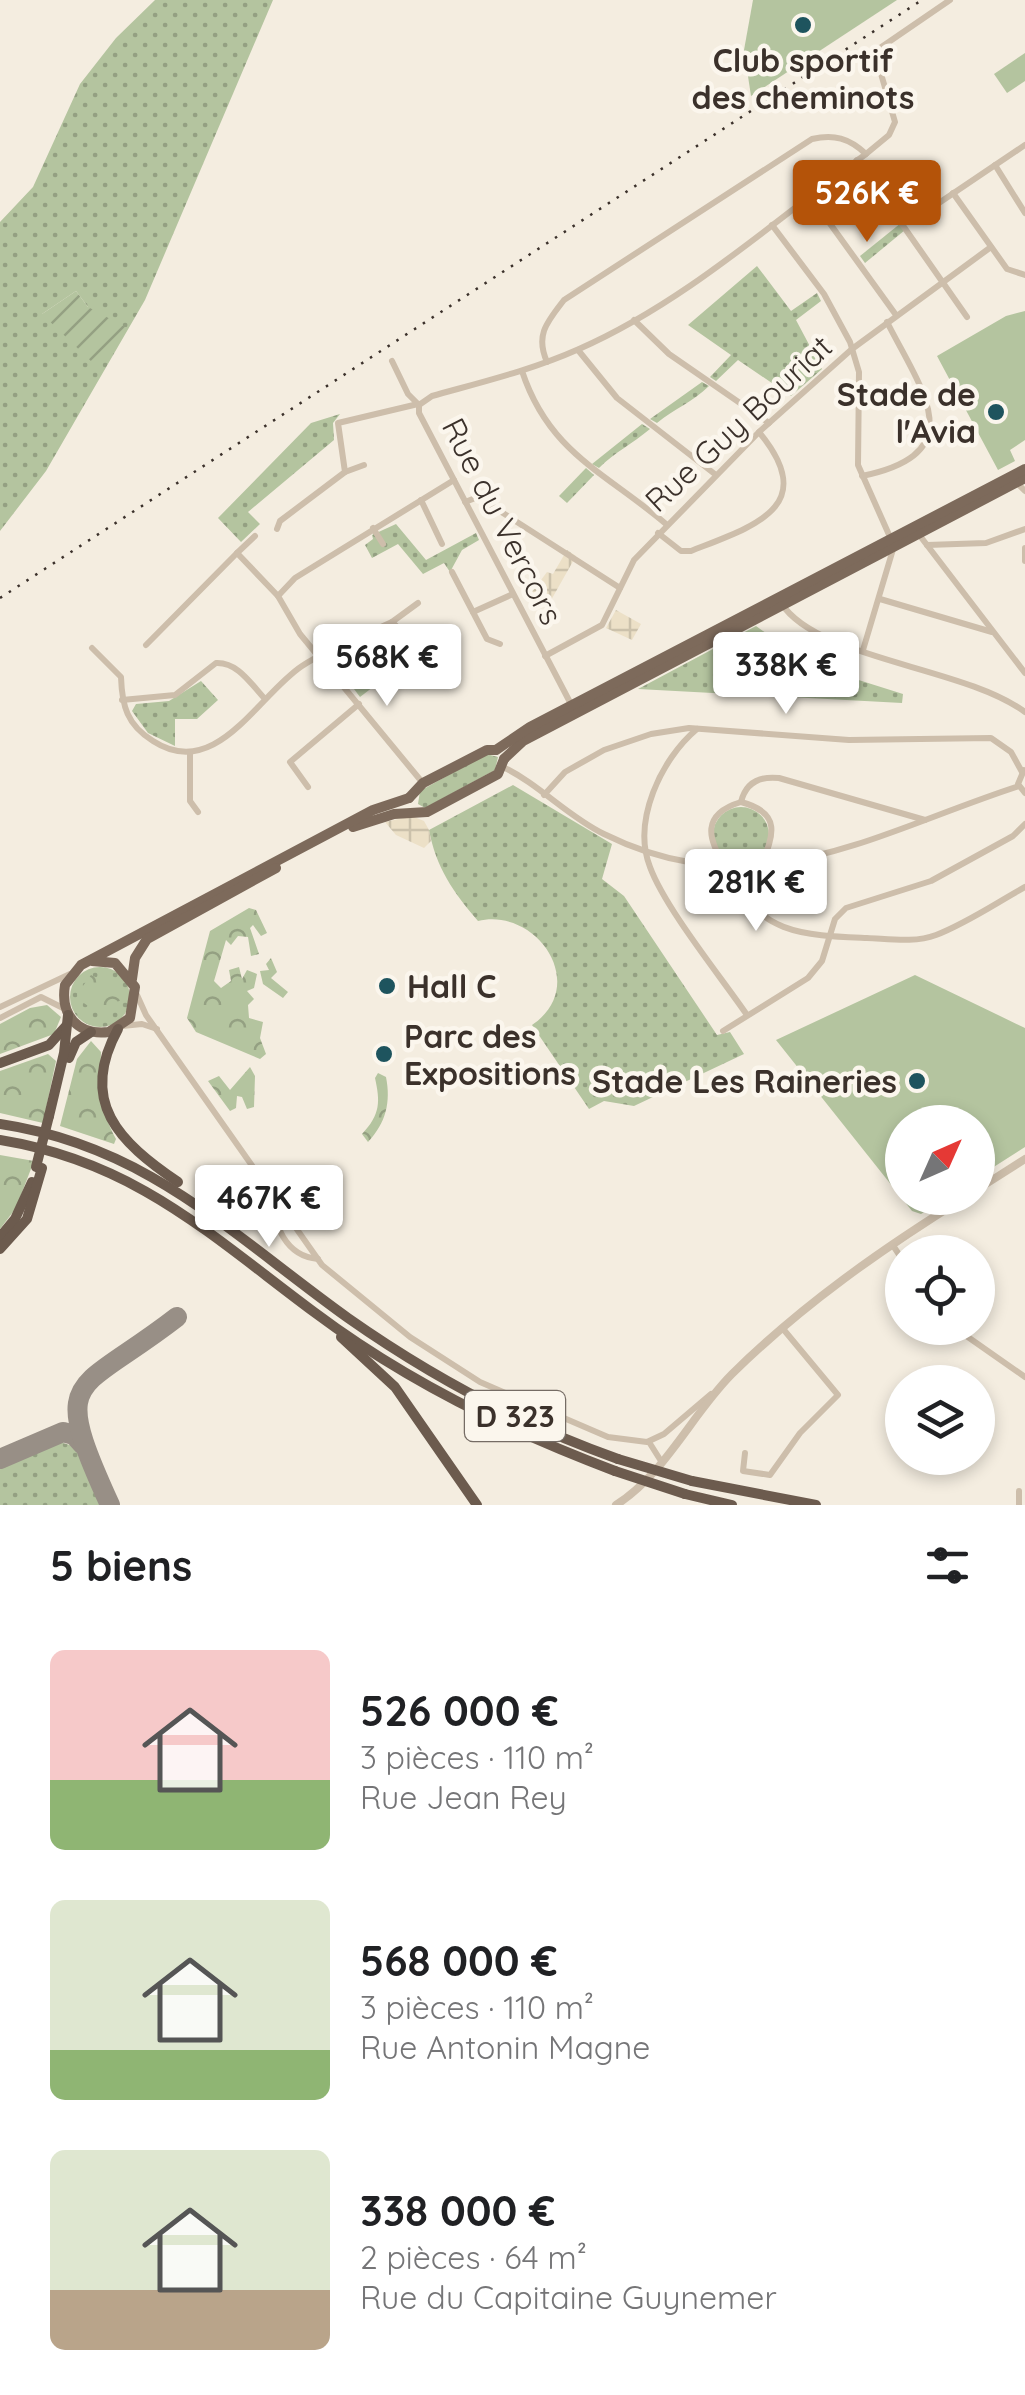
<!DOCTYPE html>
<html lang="fr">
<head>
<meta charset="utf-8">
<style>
	:root { --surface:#fff; --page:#f2f2f2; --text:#202124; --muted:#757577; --accent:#b45309 }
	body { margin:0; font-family:Quicksand,sans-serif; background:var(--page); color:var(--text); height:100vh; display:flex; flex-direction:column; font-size:38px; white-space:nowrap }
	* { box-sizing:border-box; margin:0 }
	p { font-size:32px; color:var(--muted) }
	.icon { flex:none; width:55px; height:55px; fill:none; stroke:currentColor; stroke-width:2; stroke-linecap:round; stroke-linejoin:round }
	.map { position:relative; height:1505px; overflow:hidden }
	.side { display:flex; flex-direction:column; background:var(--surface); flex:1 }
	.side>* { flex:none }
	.needle { width:65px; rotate:45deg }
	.fabs { position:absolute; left:885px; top:1105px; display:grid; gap:20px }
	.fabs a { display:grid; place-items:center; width:110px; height:110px; border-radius:50%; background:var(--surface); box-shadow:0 5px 15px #0003; font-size:50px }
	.price { position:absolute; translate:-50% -85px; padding:0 22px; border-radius:10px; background:#fff; color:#222; font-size:32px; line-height:65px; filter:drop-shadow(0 2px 5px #0008) }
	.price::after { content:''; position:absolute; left:50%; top:60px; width:30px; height:22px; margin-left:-15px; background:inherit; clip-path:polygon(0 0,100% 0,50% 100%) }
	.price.on { background:var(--accent); color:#fff }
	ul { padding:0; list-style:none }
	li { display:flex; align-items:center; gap:30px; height:250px; padding:0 50px }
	li span { display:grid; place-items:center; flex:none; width:280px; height:200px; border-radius:15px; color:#555 }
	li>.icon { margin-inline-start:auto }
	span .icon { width:120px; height:120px; fill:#fffc; stroke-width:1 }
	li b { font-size:42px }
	h2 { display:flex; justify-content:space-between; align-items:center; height:120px; padding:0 50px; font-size:42px }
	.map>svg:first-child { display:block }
	.grass { fill:url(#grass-dots); fill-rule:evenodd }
	.forest { fill:url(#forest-crowns) }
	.garden { fill:url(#garden-furrows) }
	.pitch { fill:#b4c49f }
	.plaza { fill:url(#plaza-grid) }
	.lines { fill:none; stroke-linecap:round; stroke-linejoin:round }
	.taxiway { stroke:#988f86; stroke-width:20 }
	.minor { stroke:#cdbeab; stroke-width:6 }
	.tertiary { stroke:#cdbeab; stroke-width:8 }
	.primary { stroke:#7d6a5b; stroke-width:10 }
	.trunk { stroke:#6c5b4e; stroke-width:10 }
	.rail { stroke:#3b312b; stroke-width:2.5; stroke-dasharray:2.5 8; stroke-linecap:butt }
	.trunk-bridge { stroke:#6c5b4e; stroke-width:10 }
	.poi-dot { fill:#1e545e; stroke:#fbf6ed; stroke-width:4 }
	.labels { text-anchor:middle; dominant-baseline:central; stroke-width:9; stroke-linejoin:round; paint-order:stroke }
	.shield { fill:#fbf6ed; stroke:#756c65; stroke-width:2.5 }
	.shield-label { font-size:30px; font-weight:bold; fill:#3b312b }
	.poi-label { font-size:32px; font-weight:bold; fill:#3b312b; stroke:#fbf6ed; text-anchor:end }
	.street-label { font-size:32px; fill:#3b312b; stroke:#fbf6ed }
</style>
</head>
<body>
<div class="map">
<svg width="1025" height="1505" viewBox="0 0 1025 1505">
	<defs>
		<pattern id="grass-dots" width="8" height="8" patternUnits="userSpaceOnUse" patternTransform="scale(2.5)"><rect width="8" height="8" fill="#b4c49f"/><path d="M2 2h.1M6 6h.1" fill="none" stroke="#94a082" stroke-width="1.8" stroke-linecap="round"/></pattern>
		<pattern id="forest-crowns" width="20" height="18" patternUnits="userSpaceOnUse" patternTransform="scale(2.5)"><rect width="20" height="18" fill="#b4c49f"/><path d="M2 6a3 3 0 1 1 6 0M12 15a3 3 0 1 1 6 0" fill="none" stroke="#94a082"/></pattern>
		<pattern id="garden-furrows" width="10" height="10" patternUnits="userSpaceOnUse" patternTransform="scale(2.5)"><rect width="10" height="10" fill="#b4c49f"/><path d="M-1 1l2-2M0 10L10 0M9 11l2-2" fill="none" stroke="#94a082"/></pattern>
		<pattern id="plaza-grid" width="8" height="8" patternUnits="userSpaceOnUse" patternTransform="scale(2.5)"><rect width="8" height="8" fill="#ece0c7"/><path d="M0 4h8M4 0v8" fill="none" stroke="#cbc1ab"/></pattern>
	</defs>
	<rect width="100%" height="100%" fill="#f4ede0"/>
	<g class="grass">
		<path d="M155,0H273L145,300L46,471L0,531V222L33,187L80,84L116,38ZM76,291L88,307L42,314Z"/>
		<polygon points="901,223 905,230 865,263 860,256"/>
		<polygon points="757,266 791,311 817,293 821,301 796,320 822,369 791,396 738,360 716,381 710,377 731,355 688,325"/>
		<path d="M702,382L709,386C693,402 674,409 657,423L650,419Z"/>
		<polygon points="340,414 333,423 334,440 248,512 260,524 241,542 218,518 311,423"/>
		<path d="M642,424L650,429C632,444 615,452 599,468L592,464Z"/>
		<polygon points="586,468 594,475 567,503 559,496"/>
		<polygon points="396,524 426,560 476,533 479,540 462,550 450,572 444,563 423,574 398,544 372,558 365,545 373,539 372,535"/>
		<polygon points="756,626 811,665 903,694 902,703 638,689"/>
		<polygon points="407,652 407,661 360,697 351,685 370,669"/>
		<polygon points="201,681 218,700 197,719 175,719 175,746 148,733 132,711 136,704 169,701"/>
		<polygon points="486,754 498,757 495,770 425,808 418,804 420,791"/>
		<path d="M513,785L612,844L602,879L624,896L717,1035L730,1032L744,1054L634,1106L604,1101L589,1109L532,1025C590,986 538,907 478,921C453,892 436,867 429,830Z"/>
		<circle cx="741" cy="835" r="28"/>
		<circle cx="100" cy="997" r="30"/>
		<polygon points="56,1441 77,1447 104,1505 0,1505 0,1467"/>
	</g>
	<g class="forest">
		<polygon points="249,908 256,910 267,933 261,936 253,925 250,928 259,954 251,956 248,937 238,936 231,945 226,940 214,981 221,988 231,981 229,970 239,967 242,979 247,970 257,974 254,988 247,991 254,999 248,1005 249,1018 263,1022 260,1038 266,1054 260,1059 196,1032 187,1018 210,931"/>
		<polygon points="271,958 277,972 271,978 288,992 283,998 263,984 260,971 269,970 266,964"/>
		<polygon points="91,975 102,980 114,977 123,990 121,1000 107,1007 104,1017 78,999 77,994"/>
		<polygon points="47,1005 61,1017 54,1034 0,1054 0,1024 30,1008"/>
		<path d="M91,1041L101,1052C100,1084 100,1110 116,1139L114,1144L60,1126L77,1059Z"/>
		<polygon points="48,1054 56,1061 43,1123 0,1113 0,1071"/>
		<polygon points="250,1067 255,1076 254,1107 247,1109 242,1097 237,1096 236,1108 230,1111 208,1081 219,1076 230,1090"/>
		<path d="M378,1073L386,1077C391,1102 386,1123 368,1142L362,1134C381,1114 380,1101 375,1078Z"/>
		<polygon points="0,1155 34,1161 16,1208 0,1229"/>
	</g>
	<polygon class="garden" points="76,291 88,307 127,328 110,352 94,364 42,314"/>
	<g class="pitch">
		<polygon points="753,0 897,0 751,96 744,50"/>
		<polygon points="1025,53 1025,81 1007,93 994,74"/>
		<polygon points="1025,311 1025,440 1010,450 1015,461 998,470 937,356 1006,316"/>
		<polygon points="915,975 1025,1028 1025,1147 978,1177 978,1122 902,1122 902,1198 947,1198 921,1214 912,1211 776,1040"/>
	</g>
	<g class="plaza">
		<polygon points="567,550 576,556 550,602 532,592 547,572 553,574"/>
		<polygon points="616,610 641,624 632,640 606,628"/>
		<polygon points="412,816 424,821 429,830 431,841 424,848 396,835 385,822"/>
	</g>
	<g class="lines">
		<g class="taxiway">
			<polyline points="0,1459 63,1432 74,1435 83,1445"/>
			<path d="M110,1505C49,1371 75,1396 177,1317"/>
		</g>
		<g class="minor">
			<polyline points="857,160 967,317"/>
			<polyline points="995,165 1025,213"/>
			<polyline points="953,193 1007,269 1025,275"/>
			<polyline points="810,196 896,315"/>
			<polyline points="933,207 1025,145"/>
			<polyline points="772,225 824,294 850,342 859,372 858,465 894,546 863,650"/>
			<polyline points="634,320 669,354 769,423"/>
			<polyline points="578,350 617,398 716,475"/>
			<polyline points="392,361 408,394 419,405 419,413 573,708"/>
			<path d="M547,362C535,335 547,322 564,300L812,139C834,134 849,138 866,154"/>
			<path d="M522,371C549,453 605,472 666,524"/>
			<path d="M419,405L432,396C482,382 532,370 579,349C684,303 774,221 866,154L889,135L895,122L877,60L880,48L950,0"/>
			<polyline points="345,472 364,465"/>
			<path d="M862,476C973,453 922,391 887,322"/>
			<polyline points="1015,481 1025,491"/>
			<polyline points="421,500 442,544"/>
			<polyline points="465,502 478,497 620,588"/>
			<polyline points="373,528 383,544"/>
			<polyline points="277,529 280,521 345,472 338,423 418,404"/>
			<polyline points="917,532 1025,673"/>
			<path d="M658,533L681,551H691C754,526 821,507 759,432"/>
			<polyline points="927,545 986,543 1025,529"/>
			<polyline points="1025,548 1025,561"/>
			<polyline points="237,553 255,536"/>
			<polyline points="452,572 487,639 500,644"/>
			<polyline points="278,596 295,578 454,480"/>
			<polyline points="880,599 992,632"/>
			<path d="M781,603C818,660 962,666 1025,712"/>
			<polyline points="473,612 513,594"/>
			<polyline points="392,622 418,603"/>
			<polyline points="146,645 237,553 278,596 300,634 422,782"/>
			<path d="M92,648L121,677C122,706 127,725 153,741C216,782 258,695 302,666C330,648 362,636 392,622L418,647L420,657"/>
			<polyline points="545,656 602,625 634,560 759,432 852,349 991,247"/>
			<path d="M122,700L175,695L216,663C238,662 251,684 265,699"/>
			<path d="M697,729C661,759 632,821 650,867C665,908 721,977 747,1015"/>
			<polyline points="190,752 190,801 198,812"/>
			<path d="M503,767C539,784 567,816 604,834C757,910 874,833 1019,786"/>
			<polyline points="1024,770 1018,784 1025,793"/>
			<polyline points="308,787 290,762 359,704"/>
			<polyline points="544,795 565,772 604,750 651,734 689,728 849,740 991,738 1011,752 1022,772"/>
			<path d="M741,802C746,782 760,776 779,778L925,820"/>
			<path d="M726,867C707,839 701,814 741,802C783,813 773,836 761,866"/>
			<path d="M741,869C745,936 816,936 867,938C890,939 915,943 936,935C967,923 996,903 1025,887"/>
			<polyline points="137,995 146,1015 322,1265 410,1337 480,1382 608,1437 647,1442 664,1434 711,1394"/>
			<polyline points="0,1007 70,974"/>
			<polyline points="0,1018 41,997 65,1009"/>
			<polyline points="122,1026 142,1024 157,1029"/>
			<polyline points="723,1031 808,978 822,961 835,919 846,908 931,881 1013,836 1025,824"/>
			<path d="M269,1196C276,1225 284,1256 318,1259"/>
			<polyline points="892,1244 902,1259"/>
			<polyline points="955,1328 1025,1377"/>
			<polyline points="649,1442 661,1461"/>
			<polyline points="745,1453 743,1471 770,1475 800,1433 838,1395 784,1330"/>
			<polyline points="1019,1505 1019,1491"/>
		</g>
		<g class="tertiary">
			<polyline points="978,1189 1025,1159"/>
			<path d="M616,1505C665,1474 692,1414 732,1374C802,1305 882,1249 964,1198"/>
		</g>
		<g class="primary">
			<polyline points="504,759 523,741 1025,478"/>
			<polyline points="409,798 423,783 487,750 496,750 530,727 1025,469"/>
			<polyline points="353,827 394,814 427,812 498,774 504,759"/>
			<path d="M92,961L115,963L135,987L130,1018L109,1032C78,1036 60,1015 65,985L81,965L373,810L409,798"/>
			<polyline points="132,979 135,958 147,939 276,868"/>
		</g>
		<g class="trunk">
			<path d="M118,1029C78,1102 119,1142 178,1182"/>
			<polyline points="69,1058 76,1042 91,1032"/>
			<polyline points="0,1063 49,1045 66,1026"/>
			<polyline points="49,1116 64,1053 68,1015"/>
			<path d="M0,1124C148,1146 232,1235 348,1318C432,1377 522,1425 618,1459"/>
			<path d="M0,1140C135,1162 209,1234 314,1312C406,1381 508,1431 615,1471"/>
			<polyline points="0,1237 15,1219 32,1182"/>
			<polyline points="0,1249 27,1219 42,1168"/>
			<polyline points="341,1337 395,1387 477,1505"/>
			<polyline points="692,1481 816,1505"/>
			<polyline points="685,1494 732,1505"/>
		</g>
		<polyline class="rail" points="0,598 922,0"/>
		<g class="trunk-bridge">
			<polyline points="36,1167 49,1116"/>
			<polyline points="618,1459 692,1481"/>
			<polyline points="615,1471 685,1494"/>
		</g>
	</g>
	<g class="poi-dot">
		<circle cx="803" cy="25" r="10"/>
		<circle cx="996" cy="412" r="10"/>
		<circle cx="387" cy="986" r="10"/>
		<circle cx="384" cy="1054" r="10"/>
		<circle cx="917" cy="1081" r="10"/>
	</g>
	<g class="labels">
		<rect class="shield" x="465" y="1391" width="100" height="50" rx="8"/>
		<g class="shield-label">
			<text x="515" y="1416">D 323</text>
		</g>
		<g class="poi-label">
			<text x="803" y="60" text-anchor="middle">Club sportif<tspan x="803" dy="37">des cheminots</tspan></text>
			<text x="976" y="394">Stade de<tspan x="976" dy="37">l'Avia</tspan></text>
			<text x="407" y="986" text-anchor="start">Hall C</text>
			<text x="404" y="1036" text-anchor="start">Parc des<tspan x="404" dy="37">Expositions</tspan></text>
			<text x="897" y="1081">Stade Les Raineries</text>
		</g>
		<g class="street-label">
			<text transform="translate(738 423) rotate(-43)">Rue Guy Bouriat</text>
			<text transform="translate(503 521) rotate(63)">Rue du Vercors</text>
		</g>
	</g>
</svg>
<div class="fabs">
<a><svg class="needle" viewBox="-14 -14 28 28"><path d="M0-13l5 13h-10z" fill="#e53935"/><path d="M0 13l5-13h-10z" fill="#757577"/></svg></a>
<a><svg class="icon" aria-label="locate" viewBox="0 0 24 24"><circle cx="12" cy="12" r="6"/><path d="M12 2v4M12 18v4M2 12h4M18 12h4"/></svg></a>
<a><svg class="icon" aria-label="layers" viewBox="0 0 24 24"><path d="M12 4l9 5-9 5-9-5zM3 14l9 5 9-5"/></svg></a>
</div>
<b class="price on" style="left:867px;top:245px">526K €</b>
<b class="price" style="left:387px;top:709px">568K €</b>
<b class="price" style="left:786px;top:717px">338K €</b>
<b class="price" style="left:756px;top:934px">281K €</b>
<b class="price" style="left:269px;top:1250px">467K €</b>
</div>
<section class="side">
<h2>5 biens<svg class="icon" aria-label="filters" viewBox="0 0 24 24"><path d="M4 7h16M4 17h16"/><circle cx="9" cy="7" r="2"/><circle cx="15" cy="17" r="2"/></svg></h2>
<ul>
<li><span style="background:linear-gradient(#f6c9c9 65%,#8fb573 0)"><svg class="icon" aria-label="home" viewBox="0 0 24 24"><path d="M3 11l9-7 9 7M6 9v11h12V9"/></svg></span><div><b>526 000 €</b><p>3 pièces · 110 m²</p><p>Rue Jean Rey</p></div></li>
<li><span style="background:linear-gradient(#dfe7d0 75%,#8fb573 0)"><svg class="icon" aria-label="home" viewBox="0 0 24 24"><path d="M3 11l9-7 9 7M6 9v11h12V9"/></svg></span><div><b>568 000 €</b><p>3 pièces · 110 m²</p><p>Rue Antonin Magne</p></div></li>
<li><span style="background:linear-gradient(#dfe7d0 70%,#b9a48a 0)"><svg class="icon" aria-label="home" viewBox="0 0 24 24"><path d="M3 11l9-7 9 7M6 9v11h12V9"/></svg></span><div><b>338 000 €</b><p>2 pièces · 64 m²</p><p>Rue du Capitaine Guynemer</p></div></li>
</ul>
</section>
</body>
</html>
